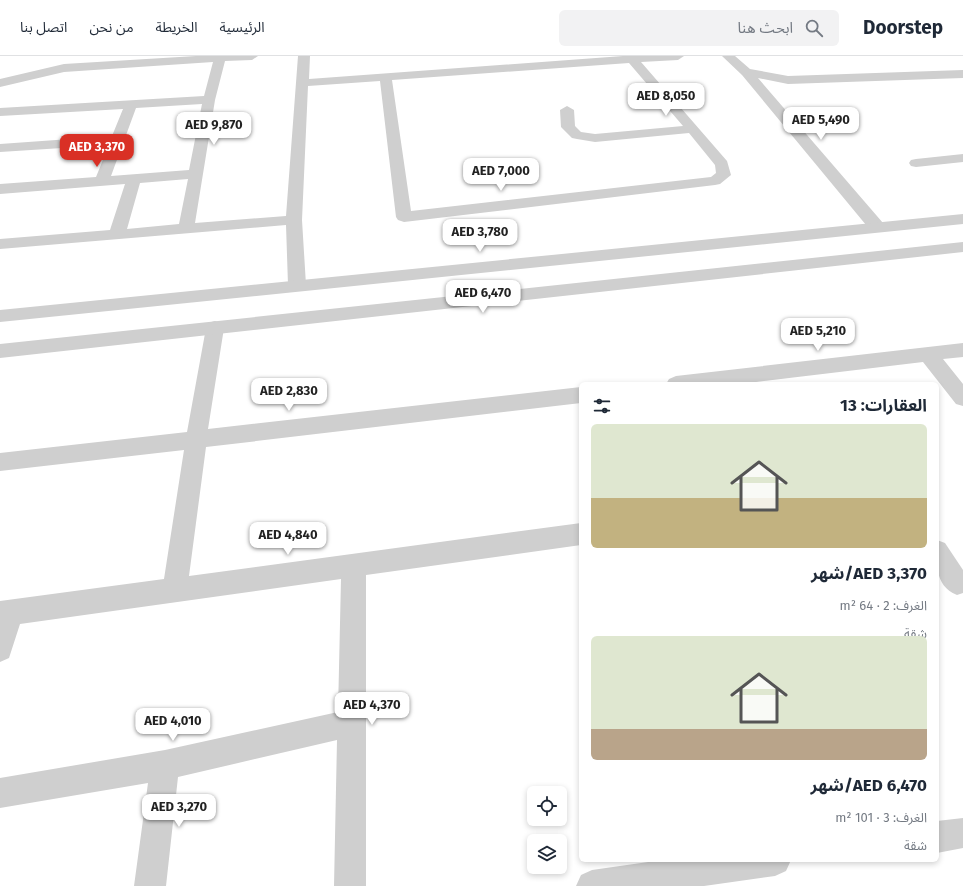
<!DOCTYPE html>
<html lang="ar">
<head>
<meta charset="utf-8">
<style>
	:root { --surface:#fff; --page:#f2f2f3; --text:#1f2937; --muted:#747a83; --line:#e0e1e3; --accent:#d93025 }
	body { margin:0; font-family:"Fira Sans","Noto Sans Arabic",sans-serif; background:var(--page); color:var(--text); direction:rtl; height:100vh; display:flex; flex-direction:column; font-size:15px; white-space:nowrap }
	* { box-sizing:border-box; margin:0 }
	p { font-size:13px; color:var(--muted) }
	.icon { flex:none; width:22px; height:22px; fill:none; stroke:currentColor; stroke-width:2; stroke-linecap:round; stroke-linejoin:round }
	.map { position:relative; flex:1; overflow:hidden; direction:ltr }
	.drawer { position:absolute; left:579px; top:326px; width:360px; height:480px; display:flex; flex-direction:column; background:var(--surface); border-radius:6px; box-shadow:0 2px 6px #0003; direction:rtl }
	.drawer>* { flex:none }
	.buttons { position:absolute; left:527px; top:730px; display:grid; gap:8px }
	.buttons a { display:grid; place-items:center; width:40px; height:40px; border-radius:6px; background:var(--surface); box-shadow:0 2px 6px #0003; font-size:20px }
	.price { position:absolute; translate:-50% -34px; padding:0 9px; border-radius:8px; background:#fff; color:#222; font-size:13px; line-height:26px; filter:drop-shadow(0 1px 2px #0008) }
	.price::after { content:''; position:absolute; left:50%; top:24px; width:12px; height:9px; margin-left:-6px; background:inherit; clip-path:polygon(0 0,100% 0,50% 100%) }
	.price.current { background:var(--accent); color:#fff }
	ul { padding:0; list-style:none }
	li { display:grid; align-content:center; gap:8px; height:212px; padding:0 12px }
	li span { display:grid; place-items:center; height:124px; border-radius:6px; color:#555 }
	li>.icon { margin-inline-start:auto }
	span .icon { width:72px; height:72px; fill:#fffc; stroke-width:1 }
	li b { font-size:17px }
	h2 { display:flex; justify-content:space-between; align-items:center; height:48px; padding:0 12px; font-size:17px }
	header { display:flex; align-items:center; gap:24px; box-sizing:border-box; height:56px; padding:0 20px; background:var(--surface); border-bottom:1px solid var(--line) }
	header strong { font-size:19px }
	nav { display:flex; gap:22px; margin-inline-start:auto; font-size:14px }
	.search { width:280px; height:36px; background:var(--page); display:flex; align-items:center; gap:10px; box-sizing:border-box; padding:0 14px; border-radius:6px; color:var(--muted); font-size:15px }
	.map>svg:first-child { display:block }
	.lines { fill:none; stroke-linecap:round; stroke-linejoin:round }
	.minor { fill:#cfcfcf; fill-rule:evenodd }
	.tertiary { fill:#cfcfcf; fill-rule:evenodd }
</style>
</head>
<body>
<header>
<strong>Doorstep</strong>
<div class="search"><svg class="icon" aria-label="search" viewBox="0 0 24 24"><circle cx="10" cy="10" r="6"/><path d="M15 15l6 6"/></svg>ابحث هنا</div>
<nav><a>الرئيسية</a><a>الخريطة</a><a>من نحن</a><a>اتصل بنا</a></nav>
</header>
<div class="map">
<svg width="963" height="830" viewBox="0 0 963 830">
	<rect width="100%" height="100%" fill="#fff"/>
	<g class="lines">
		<g class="minor">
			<path d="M196,0H258L252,4L225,5L215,44L195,167L286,160L298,0H310L309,23L623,0H684L678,4L641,6L727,105L731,119L720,128L715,129L404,166L398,164L396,161L380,25L308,30L302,164L306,229L303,233L297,235L291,233L288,229L286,169L0,193V183L110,174L125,128L0,138V128L96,121L109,89L0,96V88L112,80L123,53L0,60V52L204,40L213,6L64,16L0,31V23L64,8ZM629,7L683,70L595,78L581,76L575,70L574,54L567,50L560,54L561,71L572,82L577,83L595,86L689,77L715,109L716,117L711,121L411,155L392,24ZM202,48L189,114L111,120L136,52ZM188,123L179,168L127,173L140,127Z"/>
			<polygon points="722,0 735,0 750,13 788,20 963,14 963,22 788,28 758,22 883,167 885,171 883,175 877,176 871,175 742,19"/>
			<polygon points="963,98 963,106 916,111 911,110 909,107 911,104 916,103"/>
			<polygon points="215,265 222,267 224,272 208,373 581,331 581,347 206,391 189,520 581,467 581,489 366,519 366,830 334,830 337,684 178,721 166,830 134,830 148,727 0,752 0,722 165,694 338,656 341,523 20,568 9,602 0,606 0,545 164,523 184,394 0,415 0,397 187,376 206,272 208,267"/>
			<polygon points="963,287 963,301 943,303 963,328 963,350 956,348 923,306 740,328 666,328 669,323 676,320"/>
			<path d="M937,484L945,487L963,514V537L957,539C933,529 937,505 937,484Z"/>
			<polygon points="963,762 963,792 937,797 937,765"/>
			<polygon points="662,804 791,804 786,815 775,820 704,830 576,830 581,819 592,814"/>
		</g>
		<g class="tertiary">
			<polygon points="963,158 963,168 0,266 0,254"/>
			<polygon points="963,186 963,196 0,302 0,288"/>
		</g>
	</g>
</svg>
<div class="buttons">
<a><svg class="icon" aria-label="locate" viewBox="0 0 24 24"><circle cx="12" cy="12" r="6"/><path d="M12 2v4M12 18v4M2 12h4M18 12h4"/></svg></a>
<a><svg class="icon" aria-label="layers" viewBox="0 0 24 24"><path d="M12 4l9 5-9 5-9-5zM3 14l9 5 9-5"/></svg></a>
</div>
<b class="price" style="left:666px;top:61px">AED 8,050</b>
<b class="price" style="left:821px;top:85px">AED 5,490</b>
<b class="price" style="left:214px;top:90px">AED 9,870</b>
<b class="price current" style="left:97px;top:112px">AED 3,370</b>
<b class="price" style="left:501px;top:136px">AED 7,000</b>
<b class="price" style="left:480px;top:197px">AED 3,780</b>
<b class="price" style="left:483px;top:258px">AED 6,470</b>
<b class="price" style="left:818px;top:296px">AED 5,210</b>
<b class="price" style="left:289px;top:356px">AED 2,830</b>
<b class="price" style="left:288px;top:500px">AED 4,840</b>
<b class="price" style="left:372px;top:670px">AED 4,370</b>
<b class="price" style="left:173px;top:686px">AED 4,010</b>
<b class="price" style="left:179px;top:772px">AED 3,270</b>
<section class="drawer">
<h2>العقارات: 13<svg class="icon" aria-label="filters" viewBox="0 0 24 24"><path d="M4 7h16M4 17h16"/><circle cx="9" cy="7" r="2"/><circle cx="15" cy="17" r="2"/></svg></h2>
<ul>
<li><span style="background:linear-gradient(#dfe7d0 60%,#c2b280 0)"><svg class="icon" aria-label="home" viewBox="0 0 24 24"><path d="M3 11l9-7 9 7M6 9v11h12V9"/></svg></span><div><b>AED 3,370/شهر</b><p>الغرف: 2 · 64 m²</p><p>شقة</p></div></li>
<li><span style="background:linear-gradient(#dfe7d0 75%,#b9a48a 0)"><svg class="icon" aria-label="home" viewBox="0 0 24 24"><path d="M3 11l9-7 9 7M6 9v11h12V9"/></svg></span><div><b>AED 6,470/شهر</b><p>الغرف: 3 · 101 m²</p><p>شقة</p></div></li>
</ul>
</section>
</div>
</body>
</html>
